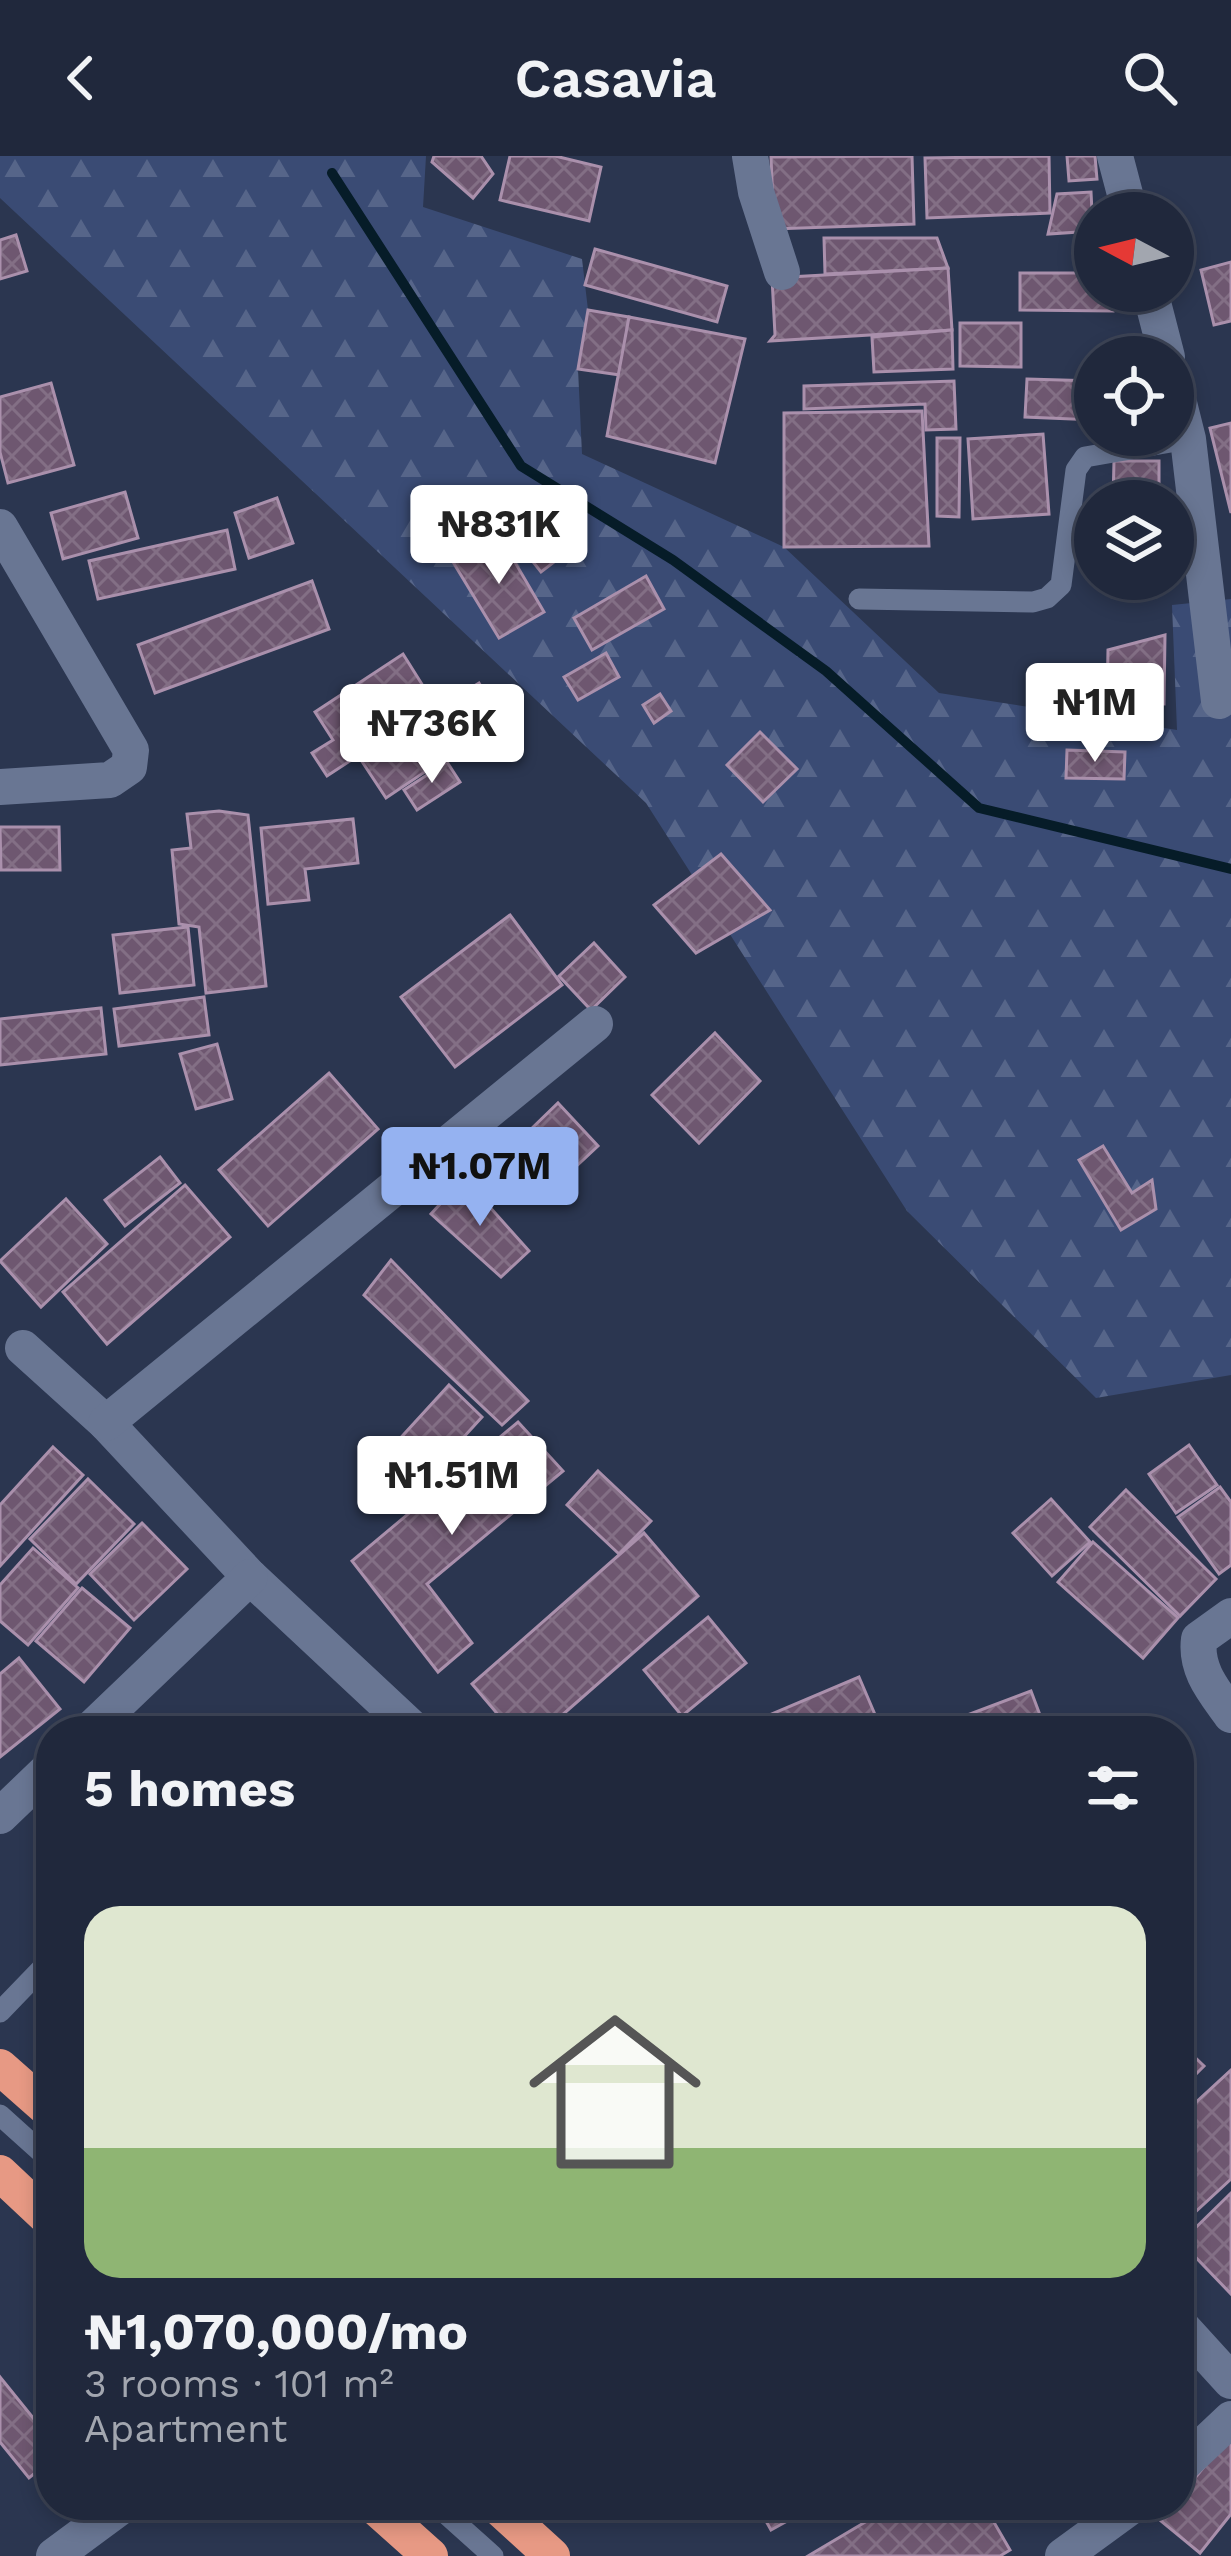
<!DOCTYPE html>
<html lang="en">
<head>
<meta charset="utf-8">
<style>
	:root { --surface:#20283c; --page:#283043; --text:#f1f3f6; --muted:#a2a6af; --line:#3d4456; --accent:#95b2f1 }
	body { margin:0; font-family:"Work Sans",sans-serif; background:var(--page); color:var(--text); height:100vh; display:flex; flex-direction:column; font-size:45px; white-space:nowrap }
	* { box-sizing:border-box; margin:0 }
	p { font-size:39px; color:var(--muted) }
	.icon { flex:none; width:66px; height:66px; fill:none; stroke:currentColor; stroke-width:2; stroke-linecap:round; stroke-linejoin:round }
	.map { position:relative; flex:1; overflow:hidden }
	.details { position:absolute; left:36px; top:1560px; width:1158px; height:804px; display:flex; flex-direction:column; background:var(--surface); border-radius:48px; box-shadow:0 6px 18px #0003,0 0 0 3px var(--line) }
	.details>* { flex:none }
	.needle { width:78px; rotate:277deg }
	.controls { position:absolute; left:1074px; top:36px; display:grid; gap:24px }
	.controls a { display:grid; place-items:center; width:120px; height:120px; border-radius:50%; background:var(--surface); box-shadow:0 6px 18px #0003,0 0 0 3px var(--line); font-size:60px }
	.price { position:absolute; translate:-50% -102px; padding:0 27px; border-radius:12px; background:#fff; color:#222; font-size:39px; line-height:78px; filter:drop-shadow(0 3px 6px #0008) }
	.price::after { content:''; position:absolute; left:50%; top:72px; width:36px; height:27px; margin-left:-18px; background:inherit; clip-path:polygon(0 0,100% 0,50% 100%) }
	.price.current { background:var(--accent); color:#111 }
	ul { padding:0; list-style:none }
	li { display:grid; align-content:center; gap:24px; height:636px; padding:0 48px }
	li span { display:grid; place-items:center; height:372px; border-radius:36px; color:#555 }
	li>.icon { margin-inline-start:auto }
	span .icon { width:216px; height:216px; fill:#fffc; stroke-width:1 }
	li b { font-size:51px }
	h2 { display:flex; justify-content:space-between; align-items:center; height:144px; padding:0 48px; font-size:51px }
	header { display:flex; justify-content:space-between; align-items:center; height:156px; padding:0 48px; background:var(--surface); font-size:54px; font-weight:600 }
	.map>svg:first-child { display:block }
	.forest { fill:url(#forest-firs) }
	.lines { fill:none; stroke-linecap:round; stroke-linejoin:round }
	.stream { stroke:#061c28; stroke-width:10 }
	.building { fill:url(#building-cross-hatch); stroke:#aa90ac; stroke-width:3 }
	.lane { stroke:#697693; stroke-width:21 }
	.street { stroke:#697693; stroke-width:36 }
	.highway { stroke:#e79984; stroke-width:36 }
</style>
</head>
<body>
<header><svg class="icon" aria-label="back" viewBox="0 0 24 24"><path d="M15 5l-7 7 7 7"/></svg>Casavia<svg class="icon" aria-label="search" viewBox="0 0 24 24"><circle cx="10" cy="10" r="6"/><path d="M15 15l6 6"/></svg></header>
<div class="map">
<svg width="1231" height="2400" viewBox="0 0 1231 2400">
	<defs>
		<pattern id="forest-firs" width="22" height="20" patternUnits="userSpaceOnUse" patternTransform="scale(3)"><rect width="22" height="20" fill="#3a4b74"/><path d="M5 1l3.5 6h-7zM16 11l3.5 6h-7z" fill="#566589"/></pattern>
		<pattern id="building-cross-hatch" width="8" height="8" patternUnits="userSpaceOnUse" patternTransform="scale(3)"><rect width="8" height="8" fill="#6e5770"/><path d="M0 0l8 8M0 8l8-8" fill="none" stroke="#836f85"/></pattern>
	</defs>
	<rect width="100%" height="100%" fill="#2b3650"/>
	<polygon class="forest" points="0,0 426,0 423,51 582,103 588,154 578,213 582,298 784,391 939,537 1177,574 1172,449 1231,443 1231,1219 1096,1242 907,1055 646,647 0,42"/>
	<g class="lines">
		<polyline class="stream" points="332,17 521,310 673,404 826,515 979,652 1231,713"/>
	</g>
	<g class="building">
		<polygon points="434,0 481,0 493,18 473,42 432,6"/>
		<polygon points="510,0 555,0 601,11 589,65 500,44"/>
		<polygon points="912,0 914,68 774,73 771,1"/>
		<polygon points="1049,0 1050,57 927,62 925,2"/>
		<polygon points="1067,0 1095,0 1097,23 1069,25"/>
		<polygon points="1091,36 1093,75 1048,78 1057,38"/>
		<polygon points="16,79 27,115 0,123 0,84"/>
		<polygon points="824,82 937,82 948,112 825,118"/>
		<polygon points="595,93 727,130 717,166 585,129"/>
		<polygon points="1231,106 1231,165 1214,169 1201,114"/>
		<polygon points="948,112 952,174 770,185 775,179 772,122"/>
		<polygon points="1020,117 1095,117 1095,135 1113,135 1113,155 1020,154"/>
		<polygon points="588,154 629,161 620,219 578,213"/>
		<polygon points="629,161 745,183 715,307 607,280"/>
		<polygon points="960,167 1021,167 1021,211 960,210"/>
		<polygon points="952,174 953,213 874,216 872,181"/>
		<polygon points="1027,223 1095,225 1095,264 1025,261"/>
		<polygon points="954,225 956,273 926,274 925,248 804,253 804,230"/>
		<polygon points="51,227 74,309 8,327 0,296 0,241"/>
		<polygon points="922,255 929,390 784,391 784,257"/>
		<polygon points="1231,267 1231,357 1210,272"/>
		<polygon points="1043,278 1049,358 973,363 968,283"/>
		<polygon points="937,282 960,282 959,361 937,360"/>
		<polygon points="1114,305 1159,305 1159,345 1113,345"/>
		<polygon points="125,336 138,382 63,403 51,357"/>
		<polygon points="277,342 293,387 249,402 235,357"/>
		<polygon points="227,374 235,413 98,443 89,405"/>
		<polygon points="499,379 544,456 499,482 453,406"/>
		<polygon points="548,381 562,400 541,416 526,397"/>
		<polygon points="646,420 664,453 592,494 574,462"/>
		<polygon points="1112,423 1158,423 1157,439 1112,438"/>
		<polygon points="312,425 329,473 155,537 138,489"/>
		<polygon points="1165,479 1164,548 1107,547 1108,494"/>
		<polygon points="606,497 619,521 578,544 564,521"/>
		<polygon points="403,498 435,549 327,620 312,597 333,584 315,556"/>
		<polygon points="479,527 505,568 454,601 427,559"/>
		<polygon points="660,538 671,555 654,567 643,549"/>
		<polygon points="419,566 444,603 386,642 361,604"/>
		<polygon points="760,576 797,613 763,646 727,609"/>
		<polygon points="1067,594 1125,596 1124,623 1066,622"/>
		<polygon points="447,606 460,626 417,654 404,634"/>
		<polygon points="219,655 248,659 266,830 206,837 199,771 179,768 172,694 191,692 187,658"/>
		<polygon points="353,663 358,707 305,713 309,744 268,748 261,672"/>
		<polygon points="0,671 59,671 60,714 1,714"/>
		<polygon points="721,698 770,754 696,797 654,749"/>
		<polygon points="510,759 562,829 455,911 401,841"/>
		<polygon points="188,771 194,829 120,837 113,779"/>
		<polygon points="594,787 625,821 591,854 559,820"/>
		<polygon points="204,841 209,879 119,890 114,853"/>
		<polygon points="101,852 106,898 0,909 0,863"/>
		<polygon points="715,877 760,925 699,987 652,939"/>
		<polygon points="217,888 232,943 196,953 180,898"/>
		<polygon points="329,917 378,973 268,1070 219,1014"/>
		<polygon points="558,947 598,990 567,1019 527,977"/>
		<polygon points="1103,990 1132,1037 1152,1024 1156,1053 1121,1074 1079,1004"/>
		<polygon points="160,1001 180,1027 125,1070 105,1044"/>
		<polygon points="464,1022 529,1095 501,1121 431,1058"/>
		<polygon points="185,1029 230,1081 107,1188 63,1136"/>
		<polygon points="66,1043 107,1088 41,1151 0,1105"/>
		<polygon points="391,1104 528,1245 502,1269 364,1139"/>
		<polygon points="449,1229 482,1261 419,1330 385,1299"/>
		<polygon points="518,1266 563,1315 427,1428 472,1487 438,1516 352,1405"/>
		<polygon points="1189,1289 1217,1329 1176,1357 1149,1318"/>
		<polygon points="53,1291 83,1319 0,1410 0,1349"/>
		<polygon points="598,1315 651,1365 619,1398 567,1349"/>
		<polygon points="88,1323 134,1368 76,1428 30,1383"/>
		<polygon points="1220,1331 1231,1346 1231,1409 1219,1418 1178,1361"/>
		<polygon points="1126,1334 1216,1423 1180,1460 1090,1371"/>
		<polygon points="1051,1343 1090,1386 1052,1420 1013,1377"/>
		<polygon points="142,1367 187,1413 134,1464 90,1418"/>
		<polygon points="644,1377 698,1440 544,1575 512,1575 472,1528"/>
		<polygon points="1093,1386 1178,1462 1143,1502 1058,1426"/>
		<polygon points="33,1392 78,1432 28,1489 0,1465 0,1429"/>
		<polygon points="82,1432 130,1472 84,1526 36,1485"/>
		<polygon points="708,1461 746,1507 682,1560 644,1514"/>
		<polygon points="19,1502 60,1553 0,1601 0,1518"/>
		<polygon points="859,1521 882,1575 732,1575"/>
		<polygon points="1031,1535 1046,1575 925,1575"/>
		<polygon points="1179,1886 1204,1910 1179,1935"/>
		<polygon points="1231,1914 1231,2023 1179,2071 1179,1962"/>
		<polygon points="1231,2037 1231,2138 1181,2086"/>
		<polygon points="0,2221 51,2284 51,2304 29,2322 0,2286"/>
		<polygon points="1231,2277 1231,2358 1200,2397 1161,2365 1173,2349 1179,2349 1179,2342"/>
		<polygon points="757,2349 816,2349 771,2374"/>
		<polygon points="894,2349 984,2349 1010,2394 1000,2400 808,2400"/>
	</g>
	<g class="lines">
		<g class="lane">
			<polyline points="859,443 1033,446 1047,442 1061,429 1076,314 1085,301 1188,283"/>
			<polyline points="0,1856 51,1803"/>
			<polyline points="0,1959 51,2005"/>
			<polyline points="436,2349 493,2400"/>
		</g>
		<g class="street">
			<polyline points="750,0 756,36 782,116"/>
			<polyline points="1115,0 1130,57"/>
			<polyline points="1150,135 1167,201"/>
			<polyline points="1173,223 1188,283 1219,545"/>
			<polyline points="0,371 131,594 129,611 110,624 0,631"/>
			<polyline points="23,1192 106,1267 250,1421 415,1575"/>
			<polyline points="106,1267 595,868"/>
			<path d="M1231,1460L1199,1483C1195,1514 1214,1535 1231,1559"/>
			<polyline points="89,1575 250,1421"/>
			<polyline points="0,1660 51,1611"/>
			<polyline points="1179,2168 1231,2225"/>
			<polyline points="1179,2312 1231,2263"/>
			<polyline points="54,2400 123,2349"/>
			<polyline points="1063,2400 1133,2349"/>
		</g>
		<g class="highway">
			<polyline points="0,1911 51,1956"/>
			<polyline points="0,2017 51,2065"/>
			<polyline points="373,2349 430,2400"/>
			<polyline points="496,2349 552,2400"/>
		</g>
	</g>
</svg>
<div class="controls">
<a><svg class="needle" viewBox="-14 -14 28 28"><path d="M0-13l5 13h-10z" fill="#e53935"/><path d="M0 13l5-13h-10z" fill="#a2a6af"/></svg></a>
<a><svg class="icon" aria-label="locate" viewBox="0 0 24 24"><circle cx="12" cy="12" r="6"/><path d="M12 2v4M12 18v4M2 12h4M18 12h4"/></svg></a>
<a><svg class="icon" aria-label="layers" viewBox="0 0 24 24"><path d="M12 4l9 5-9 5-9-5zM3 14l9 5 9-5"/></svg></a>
</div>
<b class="price" style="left:499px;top:431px">₦831K</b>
<b class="price" style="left:1095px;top:609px">₦1M</b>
<b class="price" style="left:432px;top:630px">₦736K</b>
<b class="price current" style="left:480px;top:1073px">₦1.07M</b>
<b class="price" style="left:452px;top:1382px">₦1.51M</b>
<section class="details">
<h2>5 homes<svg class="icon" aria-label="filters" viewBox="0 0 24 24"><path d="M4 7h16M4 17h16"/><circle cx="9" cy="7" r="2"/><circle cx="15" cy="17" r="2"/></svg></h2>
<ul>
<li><span style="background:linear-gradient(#dfe7d0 65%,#8fb573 0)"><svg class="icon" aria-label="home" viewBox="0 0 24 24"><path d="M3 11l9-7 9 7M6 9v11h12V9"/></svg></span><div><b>₦1,070,000/mo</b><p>3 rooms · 101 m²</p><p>Apartment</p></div></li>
</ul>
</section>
</div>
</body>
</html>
